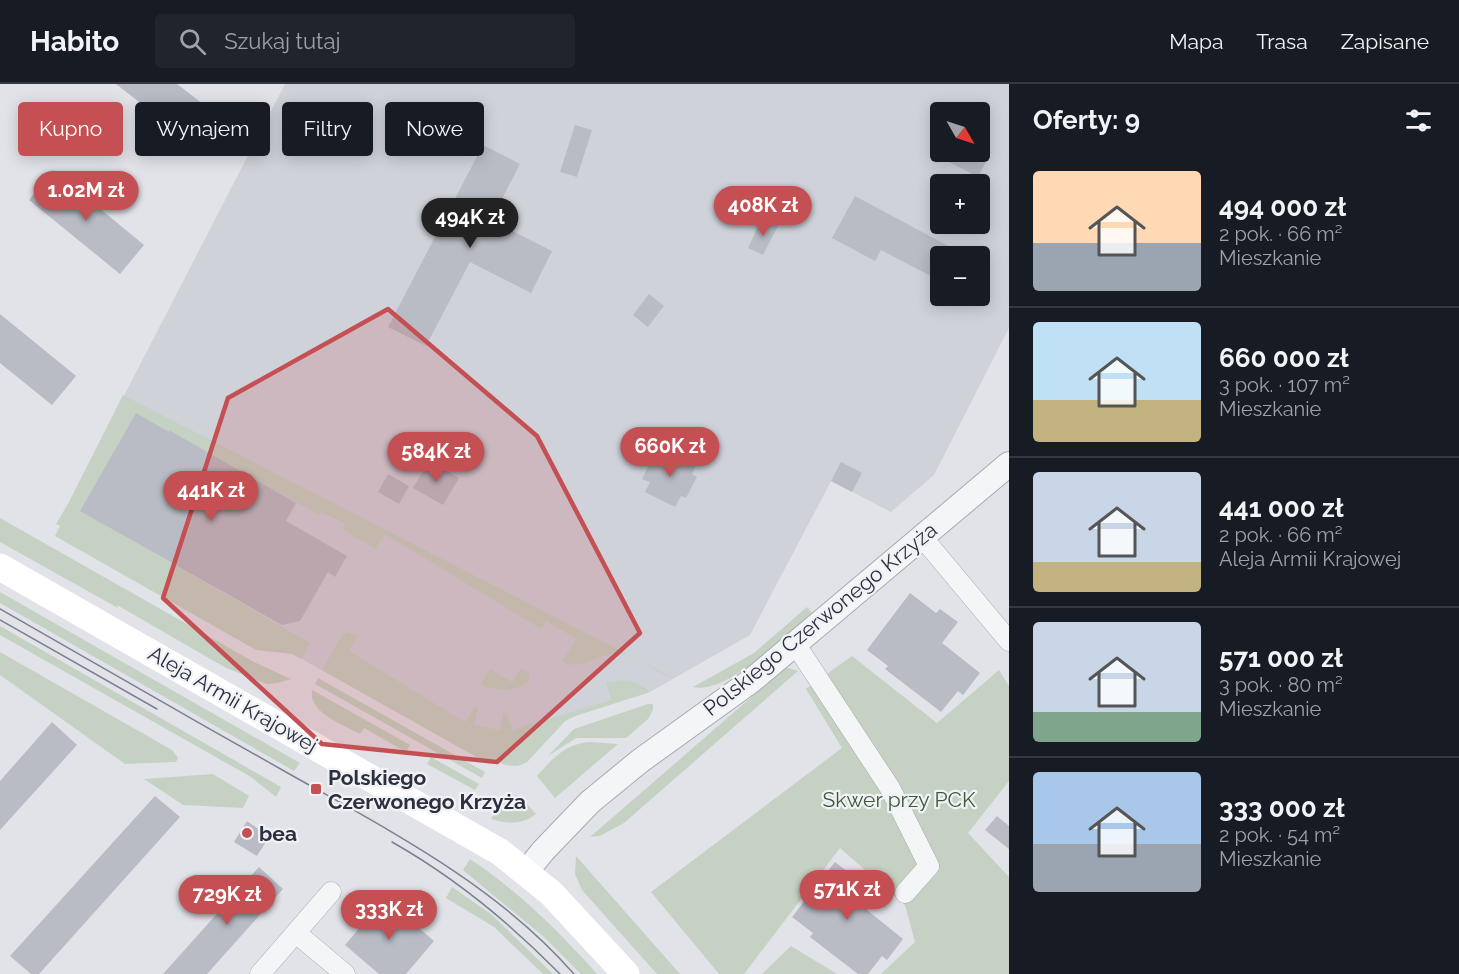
<!DOCTYPE html>
<html lang="pl">
<head>
<meta charset="utf-8">
<style>
	:root { --surface:#171b24; --page:#20242c; --text:#f1f3f6; --muted:#9ea1a6; --line:#363941; --accent:#c45054 }
	body { margin:0; font-family:Raleway,sans-serif; background:var(--page); color:var(--text); height:100vh; display:flex; flex-direction:column; font-size:22px; white-space:nowrap }
	* { box-sizing:border-box; margin:0 }
	p { font-size:20px; color:var(--muted) }
	.icon { flex:none; width:33px; height:33px; fill:none; stroke:currentColor; stroke-width:2; stroke-linecap:round; stroke-linejoin:round }
	.map { position:relative; flex:1; overflow:hidden }
	.sheet { display:flex; flex-direction:column; background:var(--surface); width:450px }
	.sheet>* { flex:none }
	.guide { position:absolute; left:18px; top:18px; width:570px; height:54px; display:flex; gap:12px }
	.needle { width:39px; rotate:129deg }
	.fabs { position:absolute; left:930px; top:18px; display:grid; gap:12px }
	.fabs a { display:grid; place-items:center; width:60px; height:60px; border-radius:6px; background:var(--surface); box-shadow:0 3px 15px #0003; font-size:30px }
	.price { position:absolute; translate:-50% -51px; padding:0 14px; border-radius:21px; background:var(--accent); color:#fff; font-size:20px; line-height:39px; filter:drop-shadow(0 2px 3px #0008) }
	.price::after { content:''; position:absolute; left:50%; top:36px; width:18px; height:14px; margin-left:-9px; background:inherit; clip-path:polygon(0 0,100% 0,50% 100%) }
	.price.active { background:#222; color:#fff }
	ul { padding:0; list-style:none }
	li { display:flex; align-items:center; gap:18px; height:150px; padding:0 24px }
	li+li { border-top:2px solid var(--line) }
	li span { display:grid; place-items:center; flex:none; width:168px; height:120px; border-radius:6px; color:#555 }
	li>.icon { margin-inline-start:auto }
	span .icon { width:72px; height:72px; fill:#fffc; stroke-width:1 }
	li b { font-size:26px }
	h2 { display:flex; justify-content:space-between; align-items:center; height:72px; padding:0 24px; font-size:26px }
	.pill { padding:0 21px; border-radius:6px; background:var(--surface); box-shadow:0 3px 15px #0003; font-size:21px; line-height:54px }
	.pill.active { background:var(--accent); color:#fff }
	header { display:flex; align-items:center; gap:36px; box-sizing:border-box; height:84px; padding:0 30px; background:var(--surface); border-bottom:2px solid var(--line) }
	header strong { font-size:28px }
	nav { display:flex; gap:33px; margin-inline-start:auto; font-size:21px }
	.search { width:420px; height:54px; background:var(--page); display:flex; align-items:center; gap:15px; box-sizing:border-box; padding:0 21px; border-radius:6px; color:var(--muted); font-size:22px }
	main { display:flex; flex:1; min-height:0 }
	.map>svg:first-child { display:block }
	.built { fill:#d0d2da; fill-rule:evenodd }
	.green { fill:#c5d2c3 }
	.building { fill:#b9bcc5 }
	.lines { fill:none; stroke-linecap:round; stroke-linejoin:round }
	.minor-casing { stroke:#a7aab3; stroke-width:21 }
	.tertiary-casing { stroke:#a7aab3; stroke-width:26 }
	.minor { stroke:#f4f5f7; stroke-width:20 }
	.tertiary { stroke:#f4f5f7; stroke-width:24 }
	.secondary { stroke:#fff; stroke-width:27 }
	.tram { stroke:#7c8191; stroke-width:1.5 }
	.marked { fill:#c45054; fill-opacity:0.2; stroke:#c45054; stroke-width:4.5; stroke-linejoin:round }
	.poi-dot { fill:#c45054; stroke:#f1f2f6; stroke-width:2 }
	.labels { text-anchor:middle; dominant-baseline:central; stroke-width:4.5; stroke-linejoin:round; paint-order:stroke }
	.street-label { font-size:21px; fill:#2b303f; stroke:#f1f2f6 }
	.poi-label { font-size:21px; font-weight:bold; fill:#2b303f; stroke:#f1f2f6; text-anchor:start }
	.park-label { font-size:21px; fill:#3c5a39; stroke:#f1f2f6 }
</style>
</head>
<body>
<header>
<strong>Habito</strong>
<div class="search"><svg class="icon" aria-label="search" viewBox="0 0 24 24"><circle cx="10" cy="10" r="6"/><path d="M15 15l6 6"/></svg>Szukaj tutaj</div>
<nav><a>Mapa</a><a>Trasa</a><a>Zapisane</a></nav>
</header>
<main>
<div class="map">
<svg width="1009" height="890" viewBox="0 0 1009 890">
	<rect width="100%" height="100%" fill="#e1e3e9"/>
	<path class="built" d="M285,0H1009V244L934,391L891,428L831,397L750,551L650,608L575,632L565,637L527,678L518,682L504,681L493,674L489,680L293,570L267,567L69,418ZM940,28H980V68H940ZM940,100H980V140H940ZM940,172H980V212H940Z"/>
	<g class="green">
		<path d="M123,311L674,594C656,590 635,569 617,569C598,570 580,587 562,578L576,555L546,537L541,545L385,450L375,465L342,445L345,440L322,428L319,431L169,347L81,427L310,559L301,575L293,570L256,566L55,452L60,442L56,440L69,418Z"/>
		<polygon points="0,434 254,578 291,595 278,599 267,600 226,584 117,521 118,524 0,458"/>
		<polygon points="0,508 300,679 294,687 0,519"/>
		<path d="M807,523L812,529C787,551 727,611 693,603L754,569Z"/>
		<polygon points="0,542 281,703 276,713 251,693 0,551"/>
		<path d="M348,548L358,552L349,567L465,638L475,623L478,624L474,641L500,646L503,629H507L512,646L611,616L606,599C625,594 634,595 650,608L575,632L565,637L527,678C513,685 505,681 493,674L489,680L322,586L339,556L342,551Z"/>
		<polygon points="0,568 172,666 178,674 176,678 125,680 0,591"/>
		<polygon points="852,572 937,639 999,586 1009,602 1009,697 968,749 1009,793 1009,890 881,890 915,858 905,821 840,764 744,890 719,890 651,808 842,664 806,605"/>
		<path d="M521,584L528,588L530,593C524,610 493,607 480,600L490,585L512,598Z"/>
		<polygon points="788,584 798,587 624,739 600,752 590,753 784,585"/>
		<polygon points="318,594 485,688 482,694 315,600"/>
		<path d="M312,606L410,661L406,668L364,644L360,650C344,641 308,629 312,606Z"/>
		<polygon points="648,620 653,620 653,626 648,635 626,654 576,654 548,672 574,645"/>
		<path d="M589,658L618,660L555,714L537,692C552,675 565,660 589,658Z"/>
		<polygon points="431,673 479,700 475,706 427,680"/>
		<polygon points="213,690 249,712 243,724 183,721 144,695"/>
		<path d="M511,711L520,712L536,730C522,741 508,740 491,735L502,718Z"/>
		<polygon points="576,772 680,890 657,890 582,806 575,790"/>
		<path d="M470,775C518,807 559,847 597,890H581L544,853L463,786Z"/>
		<polygon points="452,803 491,830 553,890 543,890 494,843 446,814"/>
		<polygon points="791,862 837,890 762,890"/>
	</g>
	<g class="building">
		<polygon points="116,0 177,0 211,26 188,56"/>
		<polygon points="575,41 592,46 577,93 560,88"/>
		<polygon points="483,61 520,80 491,136 552,167 531,209 470,178 426,262 388,243"/>
		<polygon points="930,68 991,68 978,93"/>
		<polygon points="53,86 144,161 120,190 29,116"/>
		<polygon points="855,112 967,172 940,172 940,197 881,166 875,177 832,154"/>
		<polygon points="762,134 778,142 763,171 748,164"/>
		<polygon points="649,210 664,222 648,243 633,231"/>
		<polygon points="0,230 76,292 52,321 0,279"/>
		<polygon points="136,329 169,348 169,346 296,419 286,437 347,472 335,493 328,488 300,537 282,541 80,427"/>
		<polygon points="666,366 696,381 692,390 697,393 686,414 681,412 675,423 645,408 650,398 642,395 654,371 662,375"/>
		<polygon points="429,377 459,394 443,421 413,404"/>
		<polygon points="841,378 862,389 852,408 831,397"/>
		<polygon points="388,390 409,402 399,420 378,408"/>
		<polygon points="910,509 936,529 940,525 958,538 942,559 980,589 963,611 958,607 941,628 885,585 888,582 867,566"/>
		<polygon points="52,638 77,661 0,746 0,697"/>
		<polygon points="155,712 180,733 39,890 31,890 10,872"/>
		<polygon points="997,732 1009,742 1009,765 985,746"/>
		<polygon points="247,737 269,753 257,772 234,758"/>
		<polygon points="835,778 861,798 864,793 882,807 867,826 903,855 887,876 882,872 868,890 858,890 810,853 813,849 792,833"/>
		<polygon points="259,783 283,805 207,890 163,890"/>
		<polygon points="384,815 434,857 406,890 379,890 345,861"/>
	</g>
	<g class="lines">
		<g class="minor-casing">
			<g id="minor">
				<polyline points="922,453 1009,557"/>
				<polyline points="796,561 890,704 929,782 905,809"/>
				<polyline points="296,849 345,890"/>
				<polyline points="260,890 331,808"/>
			</g>
		</g>
		<g class="tertiary-casing">
			<polyline id="tertiary" points="526,788 543,767 590,718 640,677 751,597 1009,380"/>
		</g>
		<use href="#minor" class="minor"/>
		<use href="#tertiary" class="tertiary"/>
		<polyline class="secondary" points="0,483 500,768 551,809 626,890"/>
		<g class="tram">
			<path d="M0,525C98,581 195,637 293,692C394,749 497,802 574,890"/>
			<polyline points="0,536 157,625"/>
			<path d="M392,758C454,793 510,839 560,890"/>
		</g>
	</g>
	<path class="marked" d="M388,225L537,352L640,549L497,678L322,660L163,514L228,314Z"/>
	<g class="poi-dot">
		<rect x="310" y="699" width="12" height="12" rx="3"/>
		<circle cx="247" cy="749" r="6"/>
	</g>
	<g class="labels">
		<g class="street-label">
			<text transform="translate(820 535) rotate(-39)">Polskiego Czerwonego Krzyża</text>
			<text transform="translate(233 615) rotate(30)">Aleja Armii Krajowej</text>
		</g>
		<g class="poi-label">
			<text x="328" y="693">Polskiego<tspan x="328" dy="24">Czerwonego Krzyża</tspan></text>
			<text x="259" y="749">bea</text>
		</g>
		<g class="park-label">
			<text x="899" y="715">Skwer przy PCK</text>
		</g>
	</g>
</svg>
<div class="fabs">
<a><svg class="needle" viewBox="-14 -14 28 28"><path d="M0-13l5 13h-10z" fill="#e53935"/><path d="M0 13l5-13h-10z" fill="#9ea1a6"/></svg></a>
<a>+</a>
<a>−</a>
</div>
<b class="price" style="left:86px;top:138px">1.02M zł</b>
<b class="price" style="left:763px;top:153px">408K zł</b>
<b class="price active" style="left:470px;top:165px">494K zł</b>
<b class="price" style="left:670px;top:394px">660K zł</b>
<b class="price" style="left:436px;top:399px">584K zł</b>
<b class="price" style="left:211px;top:438px">441K zł</b>
<b class="price" style="left:847px;top:837px">571K zł</b>
<b class="price" style="left:227px;top:842px">729K zł</b>
<b class="price" style="left:389px;top:857px">333K zł</b>
<div class="guide">
<a class="pill active">Kupno</a>
<a class="pill">Wynajem</a>
<a class="pill">Filtry</a>
<a class="pill">Nowe</a>
</div>
</div>
<section class="sheet">
<h2>Oferty: 9<svg class="icon" aria-label="filters" viewBox="0 0 24 24"><path d="M4 7h16M4 17h16"/><circle cx="9" cy="7" r="2"/><circle cx="15" cy="17" r="2"/></svg></h2>
<ul>
<li><span style="background:linear-gradient(#ffd9b3 60%,#9aa5b1 0)"><svg class="icon" aria-label="home" viewBox="0 0 24 24"><path d="M3 11l9-7 9 7M6 9v11h12V9"/></svg></span><div><b>494 000 zł</b><p>2 pok. · 66 m²</p><p>Mieszkanie</p></div></li>
<li><span style="background:linear-gradient(#bfe0f5 65%,#c2b280 0)"><svg class="icon" aria-label="home" viewBox="0 0 24 24"><path d="M3 11l9-7 9 7M6 9v11h12V9"/></svg></span><div><b>660 000 zł</b><p>3 pok. · 107 m²</p><p>Mieszkanie</p></div></li>
<li><span style="background:linear-gradient(#c9d6e8 75%,#c2b280 0)"><svg class="icon" aria-label="home" viewBox="0 0 24 24"><path d="M3 11l9-7 9 7M6 9v11h12V9"/></svg></span><div><b>441 000 zł</b><p>2 pok. · 66 m²</p><p>Aleja Armii Krajowej</p></div></li>
<li><span style="background:linear-gradient(#c9d6e8 75%,#7fa58c 0)"><svg class="icon" aria-label="home" viewBox="0 0 24 24"><path d="M3 11l9-7 9 7M6 9v11h12V9"/></svg></span><div><b>571 000 zł</b><p>3 pok. · 80 m²</p><p>Mieszkanie</p></div></li>
<li><span style="background:linear-gradient(#a9c7e8 60%,#9aa5b1 0)"><svg class="icon" aria-label="home" viewBox="0 0 24 24"><path d="M3 11l9-7 9 7M6 9v11h12V9"/></svg></span><div><b>333 000 zł</b><p>2 pok. · 54 m²</p><p>Mieszkanie</p></div></li>
</ul>
</section>
</main>
</body>
</html>
